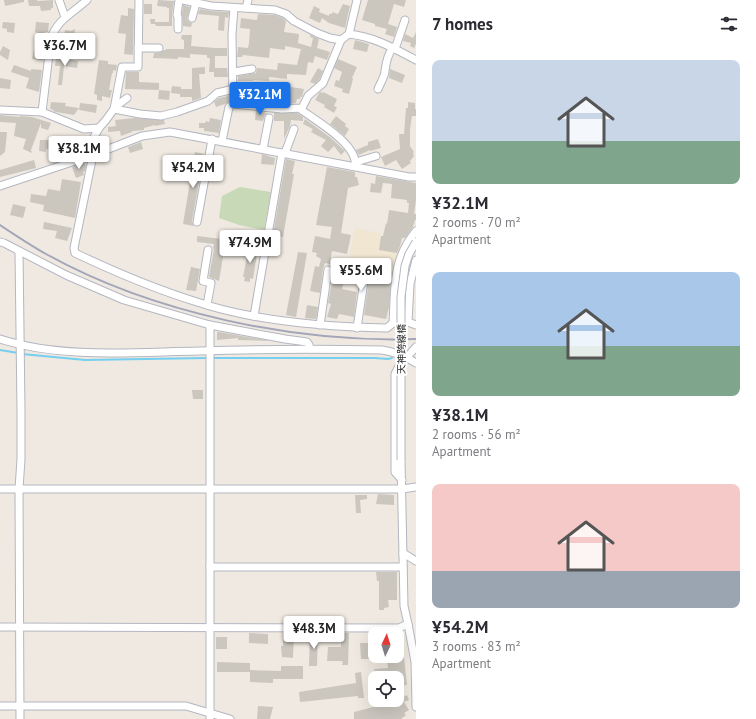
<!DOCTYPE html>
<html lang="en">
<head>
<meta charset="utf-8">
<style>
	:root { --surface:#fff; --page:#f7f7f7; --text:#2b2b33; --muted:#7c7c81; --accent:#1a73e8 }
	body { margin:0; font-family:"PT Sans","Noto Sans JP",sans-serif; background:var(--page); color:var(--text); height:100vh; display:flex; flex-direction:column; font-size:15px; white-space:nowrap }
	* { box-sizing:border-box; margin:0 }
	p { font-size:13px; color:var(--muted) }
	.icon { flex:none; width:22px; height:22px; fill:none; stroke:currentColor; stroke-width:2; stroke-linecap:round; stroke-linejoin:round }
	.map { position:relative; flex:1; overflow:hidden }
	.sheet { display:flex; flex-direction:column; background:var(--surface); width:340px }
	.sheet>* { flex:none }
	.needle { width:26px; rotate:4deg }
	.fabs { position:absolute; left:368px; top:627px; display:grid; gap:8px }
	.fabs a { display:grid; place-items:center; width:36px; height:36px; border-radius:8px; background:var(--surface); box-shadow:0 4px 16px #0002; font-size:20px }
	.price { position:absolute; translate:-50% -34px; padding:0 9px; border-radius:4px; background:#fff; color:#222; font-size:13px; line-height:26px; filter:drop-shadow(0 1px 2px #0008) }
	.price::after { content:''; position:absolute; left:50%; top:24px; width:12px; height:9px; margin-left:-6px; background:inherit; clip-path:polygon(0 0,100% 0,50% 100%) }
	.price.selected { background:var(--accent); color:#fff }
	ul { padding:0; list-style:none }
	li { display:grid; align-content:center; gap:8px; height:212px; padding:0 16px }
	li span { display:grid; place-items:center; height:124px; border-radius:8px; color:#555 }
	li>.icon { margin-inline-start:auto }
	span .icon { width:72px; height:72px; fill:#fffc; stroke-width:1 }
	li b { font-size:17px }
	h2 { display:flex; justify-content:space-between; align-items:center; height:48px; padding:0 16px; font-size:17px }
	main { display:flex; flex:1; min-height:0 }
	.map>svg:first-child { display:block }
	.education { fill:#f0e6d1 }
	.cemetery { fill:#c8d9b8 }
	.lines { fill:none; stroke-linecap:round; stroke-linejoin:round }
	.stream { stroke:#75cff0; stroke-width:2 }
	.building { fill:#cbc7bf }
	.minor-casing { stroke:#b4b7c1; stroke-width:9 }
	.minor { stroke:#fff; stroke-width:7 }
	.rail { stroke:#a3a6b8; stroke-width:2 }
	.minor-bridge-casing { stroke:#b4b7c1; stroke-width:9; stroke-linecap:butt }
	.minor-bridge { stroke:#fff; stroke-width:7 }
	.labels { text-anchor:middle; dominant-baseline:central; stroke-width:4; stroke-linejoin:round; paint-order:stroke }
	.street-label { font-size:10px; fill:#2e2e2e; stroke:#fff }
</style>
</head>
<body>
<main>
<div class="map">
<svg width="416" height="719" viewBox="0 0 416 719">
	<rect width="100%" height="100%" fill="#efe9e1"/>
	<polygon class="education" points="355,228 380,233 379,238 403,243 398,253 394,269 349,260"/>
	<polygon class="cemetery" points="240,187 271,192 264,230 239,225 219,218 222,196"/>
	<g class="lines">
		<g class="stream">
			<polyline points="0,350 18,353"/>
			<polyline points="22,354 85,360 207,358"/>
			<polyline points="212,358 375,358 388,359 392,358"/>
		</g>
	</g>
	<g class="building">
		<polygon points="4,0 24,0 24,2 5,6"/>
		<polygon points="28,0 37,0 37,1 53,0 53,8 51,8 51,10 41,11 40,6 29,6"/>
		<polygon points="158,0 174,1 172,14 172,26 156,26 155,24 151,24 150,19 155,19 155,22 169,22 169,8 167,8 167,7 157,6"/>
		<polygon points="368,0 406,0 404,7 394,4 388,24 397,27 394,37 385,34 387,29 375,26 375,24 362,20"/>
		<rect x="144" y="4" width="8" height="10"/>
		<polygon points="343,4 350,6 345,28 329,23 322,18 320,23 309,18 314,6 320,9 319,12 329,16 329,14 332,14 332,12 338,14"/>
		<polygon points="183,5 190,7 187,19 189,22 192,23 191,27 183,26 182,14"/>
		<polygon points="128,8 134,9 133,55 124,54 126,34 118,33 121,15 128,16"/>
		<polygon points="200,9 211,11 229,12 228,18 225,17 224,31 218,30 219,16 198,14"/>
		<polygon points="258,14 275,15 283,18 286,21 284,32 299,34 298,43 311,47 313,38 310,37 310,35 319,39 317,48 330,52 327,60 315,56 313,63 308,62 306,75 287,74 287,79 269,77 269,81 253,80 253,81 238,81 238,76 256,73 257,68 277,70 278,63 297,65 301,49 285,46 285,50 270,48 269,58 243,55 242,57 237,57 238,47 248,48 249,43 250,29 240,28 241,18 257,20"/>
		<polygon points="3,22 15,23 14,33 7,32 7,29 2,28"/>
		<polygon points="36,22 49,23 48,32 45,32 43,42 45,42 42,60 32,59 38,33 35,32"/>
		<polygon points="75,29 73,40 79,41 78,49 68,48 68,49 59,47 62,38 64,39 65,30 71,31"/>
		<polygon points="416,32 416,44 414,48 410,46 411,43 403,41 405,34 413,38"/>
		<polygon points="182,35 192,35 191,46 216,48 227,48 227,56 215,56 215,68 227,68 228,77 214,77 214,72 209,72 210,58 207,58 207,55 190,54 190,58 178,57 178,59 153,58 154,53 161,52 164,50 166,50 166,49 184,49 184,40 181,39"/>
		<polygon points="355,40 369,44 367,52 353,49"/>
		<polygon points="3,46 10,50 8,60 0,55 0,52"/>
		<polygon points="56,57 78,61 77,68 64,66 62,85 58,85 60,66 55,66"/>
		<polygon points="338,59 357,67 352,78 353,79 349,94 342,92 343,89 334,86 336,80 339,81 342,72 334,68"/>
		<polygon points="99,60 108,61 108,64 117,65 116,71 113,70 113,73 112,73 109,90 112,90 110,98 102,96 102,101 97,100 97,95 94,94"/>
		<polygon points="14,65 31,71 31,69 42,70 39,92 26,88 29,78 11,72"/>
		<polygon points="205,67 205,74 199,74 201,98 192,101 192,97 180,97 180,94 171,93 172,86 181,87 181,89 192,89 192,68"/>
		<polygon points="318,68 323,71 319,80 315,84 310,82"/>
		<polygon points="390,69 405,75 402,83 389,78"/>
		<polygon points="126,72 139,72 139,82 159,83 159,90 125,89"/>
		<polygon points="0,78 11,80 10,89 0,88"/>
		<polygon points="291,87 304,89 302,97 300,97 300,99 297,99 296,103 290,104 289,101 275,100 275,93 290,93"/>
		<polygon points="159,90 170,91 169,100 158,99"/>
		<polygon points="320,92 323,93 323,92 337,99 334,106 337,107 334,113 324,107 325,105 315,100"/>
		<polygon points="228,96 228,102 225,104 216,107 214,102 219,98"/>
		<polygon points="51,102 66,103 65,106 79,108 74,115 56,112 53,111 54,110 50,109"/>
		<polygon points="408,102 415,103 415,109 416,109 416,116 412,116 410,129 410,146 414,152 413,153 414,156 410,161 411,163 402,169 396,160 385,166 381,157 400,149 399,134 404,134 406,108 408,108"/>
		<polygon points="80,103 97,105 96,113 79,110"/>
		<polygon points="256,111 268,113 265,115 263,121 255,120"/>
		<polygon points="274,113 297,113 303,117 303,121 291,120 290,126 284,139 284,121 274,121"/>
		<polygon points="0,115 20,117 20,116 32,117 51,123 48,130 41,128 41,123 31,150 32,153 23,149 26,139 14,136 16,123 0,122"/>
		<polygon points="336,116 346,124 345,126 349,129 345,136 330,124"/>
		<polygon points="135,118 164,120 165,124 155,126 155,125 144,128 144,130 132,131 132,132 121,136 120,131 108,132 108,127 116,126 115,120"/>
		<polygon points="210,118 221,120 219,133 204,131 204,128 199,128 199,123 205,123 206,121 209,122"/>
		<polygon points="305,119 331,138 345,151 341,155 334,146 328,152 321,146 326,140 311,132 313,129 303,124"/>
		<polygon points="0,132 7,132 5,152 0,156"/>
		<polygon points="378,139 381,148 370,151 370,150 359,155 356,150 368,145 368,142"/>
		<polygon points="40,140 60,140 60,150 46,149 46,152 39,151"/>
		<polygon points="141,142 143,149 130,153 128,147"/>
		<polygon points="80,148 80,150 85,149 86,152 70,157 69,150"/>
		<polygon points="195,152 204,154 192,221 194,226 183,224"/>
		<polygon points="262,154 275,158 274,165 261,164"/>
		<polygon points="286,159 295,161 292,174 294,174 283,237 280,236 279,247 271,246"/>
		<polygon points="34,160 36,168 0,177 0,170"/>
		<polygon points="84,163 86,166 85,171 83,172 84,175 76,178 72,167"/>
		<polygon points="327,167 355,172 355,177 357,177 359,185 348,188 341,233 351,235 347,254 332,251 330,264 325,263 323,269 320,293 310,291 315,266 319,267 321,259 316,256 317,253 312,252 315,236 330,239 332,227 316,225"/>
		<polygon points="376,176 416,183 416,200 414,214 416,214 416,220 415,220 413,227 405,238 402,238 400,246 397,253 379,250 381,236 383,236 386,223 387,224 389,210 408,213 409,203 407,203 407,200 391,198 392,184 383,183 381,193 370,192 371,183 375,184"/>
		<polygon points="62,179 81,182 75,218 43,211 44,205 30,202 31,194 46,196 48,189 60,191"/>
		<polygon points="13,204 26,207 23,218 10,215"/>
		<polygon points="44,222 72,228 67,241 55,238 57,231 43,229"/>
		<polygon points="197,236 230,240 228,252 224,251 219,281 209,277 214,249 213,248 214,244 197,242"/>
		<polygon points="249,247 258,248 253,279 250,278 250,282 244,281 245,277 243,277"/>
		<polygon points="298,252 307,253 296,317 286,315"/>
		<polygon points="355,263 364,265 364,266 392,271 389,307 386,319 364,315 370,273 361,271 359,283 344,280 342,289 357,292 354,317 339,314 337,319 327,317 331,304 328,303 335,267 354,271"/>
		<polygon points="191,267 200,269 196,291 186,290"/>
		<polygon points="307,305 318,307 316,319 305,318"/>
		<polygon points="217,332 219,332 271,341 238,340 238,338 217,340"/>
		<polygon points="192,390 203,390 203,399 193,399"/>
		<polygon points="378,494 394,495 394,505 376,504"/>
		<polygon points="355,495 367,495 367,499 360,500 361,513 356,513"/>
		<polygon points="376,572 397,572 397,600 388,600 389,607 384,608 384,610 379,610 379,581 377,581"/>
		<polygon points="249,633 268,634 268,644 249,643"/>
		<polygon points="283,633 294,633 293,658 282,657 281,646 283,646"/>
		<polygon points="310,633 318,633 317,666 309,666"/>
		<polygon points="341,633 349,633 348,665 342,665 343,662 341,661 327,661 328,647 341,647"/>
		<rect x="216" y="637" width="11" height="12"/>
		<polygon points="360,643 368,643 369,659 361,659"/>
		<polygon points="404,657 407,685 397,686 397,678 375,678 374,669 388,668 387,659"/>
		<polygon points="217,662 250,663 250,672 217,672"/>
		<polygon points="281,666 303,666 303,679 273,679 273,683 250,682 250,670 281,671"/>
		<polygon points="361,672 364,698 358,698 358,696 300,702 299,692 356,683 355,673"/>
		<polygon points="407,695 409,700 404,702 409,710 404,713 406,715 401,719 354,719 354,712 381,705 385,706"/>
		<polygon points="258,706 273,707 270,719 257,719"/>
	</g>
	<g class="lines">
		<g class="minor-casing">
			<g id="minor">
				<polyline points="59,0 65,17"/>
				<path d="M139,0L138,67H122L114,109L106,120L99,128L94,137L93,155L74,248L75,253C115,272 155,289 197,302C254,321 326,327 387,328L393,323L408,322L416,325"/>
				<polyline points="183,0 211,6 275,10 286,14 294,21 317,33 330,38 341,40"/>
				<polyline points="246,8 248,0"/>
				<polyline points="192,18 196,3"/>
				<polyline points="178,29 178,17 177,15 179,0"/>
				<path d="M349,34C375,37 393,48 416,60"/>
				<polyline points="138,48 159,48"/>
				<polyline points="234,72 252,69"/>
				<path d="M378,89C380,84 385,76 385,71C386,62 388,54 393,47L396,46L405,20"/>
				<polyline points="233,104 232,34 234,8"/>
				<polyline points="115,107 127,98"/>
				<polyline points="114,109 140,114 161,116 177,112 208,101 217,93 234,89 257,89 281,87"/>
				<path d="M300,109C315,120 359,145 355,166"/>
				<polyline points="0,110 42,112 84,129 99,128"/>
				<path d="M42,112L51,38C58,19 73,13 87,0"/>
				<polyline points="222,141 229,107 233,104 282,109 302,108 308,96 323,83 341,40 349,34 357,0"/>
				<polyline points="263,149 269,118"/>
				<polyline points="285,153 294,129"/>
				<polyline points="356,162 376,156"/>
				<polyline points="0,186 93,155 142,136 170,132 409,177 416,177"/>
				<polyline points="197,222 212,139"/>
				<polyline points="0,242 4,243 66,275 124,300 210,325 285,339 307,342 309,345 310,349"/>
				<polyline points="19,251 21,410 21,459 19,489 20,719"/>
				<polyline points="207,305 211,283 203,281 208,250"/>
				<polyline points="254,316 282,153"/>
				<polyline points="408,322 410,284 416,260"/>
				<path d="M393,323C395,287 392,260 416,231"/>
				<polyline points="210,325 210,719"/>
				<polyline points="320,325 328,270"/>
				<polyline points="357,328 364,281"/>
				<path d="M0,339C63,359 134,352 200,351C260,349 321,349 382,350C395,352 405,356 416,363"/>
				<polyline points="401,460 404,606 408,624 415,662 416,707"/>
				<polyline points="402,480 395,472 395,374 399,366 416,347"/>
				<polyline points="0,489 402,489 416,487"/>
				<polyline points="403,553 416,561"/>
				<polyline points="210,567 403,567"/>
				<polyline points="0,627 399,628 408,624"/>
				<polyline points="0,706 186,706 230,719"/>
			</g>
		</g>
		<use href="#minor" class="minor"/>
		<path class="rail" d="M0,225C15,235 30,245 46,254C152,313 295,343 416,339"/>
		<g class="minor-bridge-casing">
			<polyline id="minor-bridge" points="401,460 401,297 405,266 409,254 416,242"/>
		</g>
		<use href="#minor-bridge" class="minor-bridge"/>
	</g>
	<g class="labels">
		<g class="street-label">
			<text transform="translate(401 349) rotate(-90)">天神跨線橋</text>
		</g>
	</g>
</svg>
<div class="fabs">
<a><svg class="needle" viewBox="-14 -14 28 28"><path d="M0-13l5 13h-10z" fill="#e53935"/><path d="M0 13l5-13h-10z" fill="#7c7c81"/></svg></a>
<a><svg class="icon" aria-label="locate" viewBox="0 0 24 24"><circle cx="12" cy="12" r="6"/><path d="M12 2v4M12 18v4M2 12h4M18 12h4"/></svg></a>
</div>
<b class="price" style="left:65px;top:67px">¥36.7M</b>
<b class="price selected" style="left:260px;top:116px">¥32.1M</b>
<b class="price" style="left:79px;top:170px">¥38.1M</b>
<b class="price" style="left:193px;top:189px">¥54.2M</b>
<b class="price" style="left:250px;top:264px">¥74.9M</b>
<b class="price" style="left:361px;top:292px">¥55.6M</b>
<b class="price" style="left:314px;top:650px">¥48.3M</b>
</div>
<section class="sheet">
<h2>7 homes<svg class="icon" aria-label="filters" viewBox="0 0 24 24"><path d="M4 7h16M4 17h16"/><circle cx="9" cy="7" r="2"/><circle cx="15" cy="17" r="2"/></svg></h2>
<ul>
<li><span style="background:linear-gradient(#c9d6e8 65%,#7fa58c 0)"><svg class="icon" aria-label="home" viewBox="0 0 24 24"><path d="M3 11l9-7 9 7M6 9v11h12V9"/></svg></span><div><b>¥32.1M</b><p>2 rooms · 70 m²</p><p>Apartment</p></div></li>
<li><span style="background:linear-gradient(#a9c7e8 60%,#7fa58c 0)"><svg class="icon" aria-label="home" viewBox="0 0 24 24"><path d="M3 11l9-7 9 7M6 9v11h12V9"/></svg></span><div><b>¥38.1M</b><p>2 rooms · 56 m²</p><p>Apartment</p></div></li>
<li><span style="background:linear-gradient(#f6c9c9 70%,#9aa5b1 0)"><svg class="icon" aria-label="home" viewBox="0 0 24 24"><path d="M3 11l9-7 9 7M6 9v11h12V9"/></svg></span><div><b>¥54.2M</b><p>3 rooms · 83 m²</p><p>Apartment</p></div></li>
</ul>
</section>
</main>
</body>
</html>
